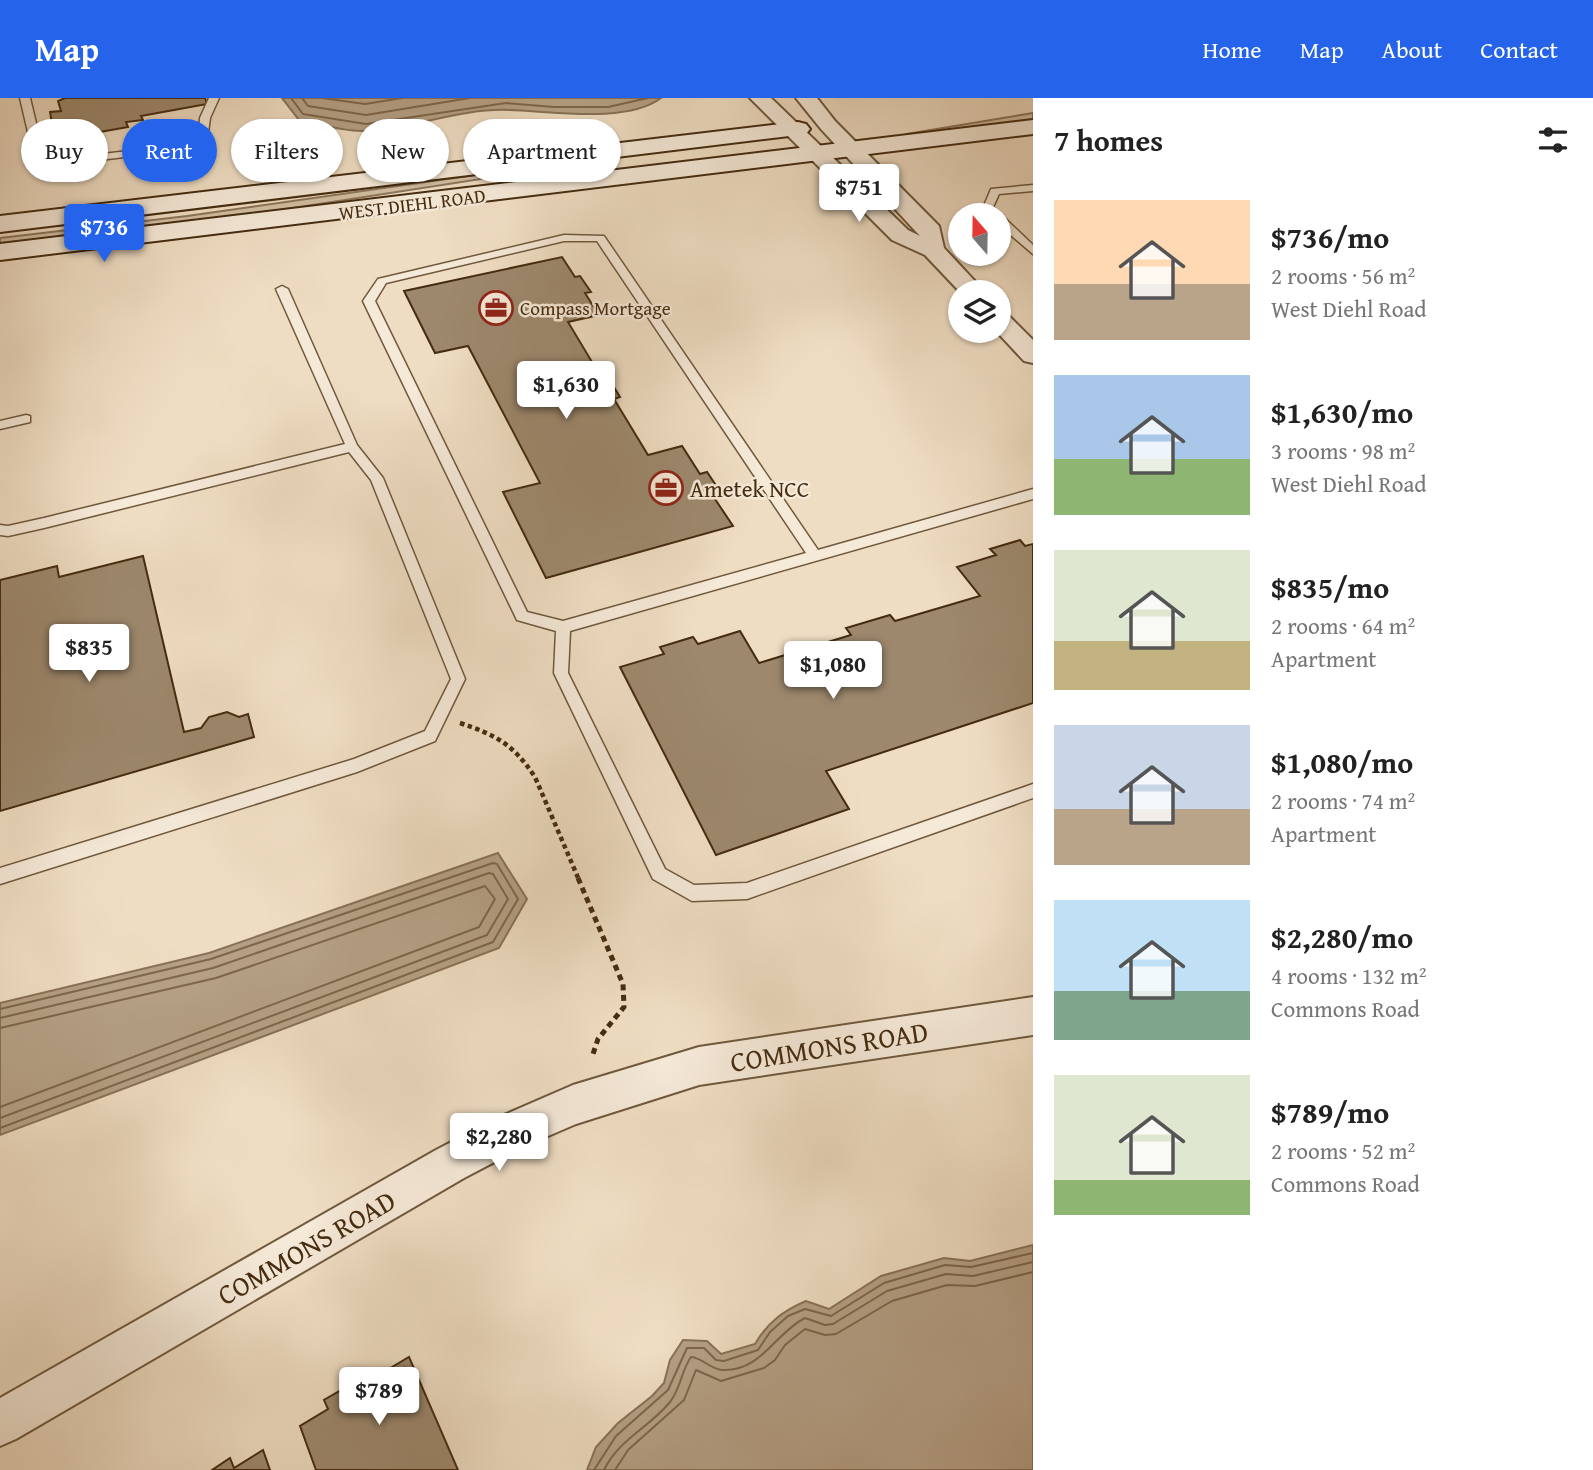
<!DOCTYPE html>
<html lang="en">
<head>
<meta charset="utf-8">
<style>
	:root { --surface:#fff; --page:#f2f2f2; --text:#222; --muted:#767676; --accent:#2563eb }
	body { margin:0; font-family:"Gentium Book Plus",serif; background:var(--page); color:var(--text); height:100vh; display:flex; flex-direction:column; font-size:26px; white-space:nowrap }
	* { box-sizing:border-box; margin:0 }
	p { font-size:23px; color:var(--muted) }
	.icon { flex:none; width:38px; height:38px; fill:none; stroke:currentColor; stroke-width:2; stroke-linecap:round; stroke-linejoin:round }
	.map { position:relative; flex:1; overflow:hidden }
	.drawer { display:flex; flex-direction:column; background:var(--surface); width:560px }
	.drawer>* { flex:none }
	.top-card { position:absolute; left:21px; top:21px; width:665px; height:63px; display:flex; gap:14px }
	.needle { width:46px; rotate:340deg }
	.controls { position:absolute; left:948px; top:105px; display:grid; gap:14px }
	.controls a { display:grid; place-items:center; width:63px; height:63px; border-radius:50%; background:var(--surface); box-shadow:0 2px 5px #0004; font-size:35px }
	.price { position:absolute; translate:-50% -60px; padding:0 16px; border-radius:7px; background:#fff; color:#222; font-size:23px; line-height:46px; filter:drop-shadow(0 2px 4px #0008) }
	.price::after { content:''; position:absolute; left:50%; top:42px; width:21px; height:16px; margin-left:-10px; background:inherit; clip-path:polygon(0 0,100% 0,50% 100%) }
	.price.current { background:var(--accent); color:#fff }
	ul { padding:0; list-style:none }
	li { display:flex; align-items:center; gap:21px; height:175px; padding:0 21px }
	li span { display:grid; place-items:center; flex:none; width:196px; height:140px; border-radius:0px; color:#555 }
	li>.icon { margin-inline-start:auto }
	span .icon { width:84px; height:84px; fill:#fffc; stroke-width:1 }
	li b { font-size:30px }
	h2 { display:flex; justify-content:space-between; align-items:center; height:84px; padding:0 21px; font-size:30px }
	.pill { padding:0 24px; border-radius:32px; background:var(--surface); box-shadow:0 2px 5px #0004; font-size:24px; line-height:63px }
	.pill.current { background:var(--accent); color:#fff }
	header { display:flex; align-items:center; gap:42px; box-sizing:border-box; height:98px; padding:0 35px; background:var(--accent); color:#fff }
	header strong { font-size:33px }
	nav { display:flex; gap:38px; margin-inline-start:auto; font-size:24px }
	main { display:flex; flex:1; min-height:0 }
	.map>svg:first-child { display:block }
	.green { fill:#d2bfa4; stroke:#8c755a; stroke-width:2 }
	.water { fill:#b5a086; stroke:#887156; stroke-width:2 }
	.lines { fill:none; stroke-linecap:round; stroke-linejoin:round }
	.shore { stroke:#7d664a; stroke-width:2 }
	.building { fill:#9d886d; stroke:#452b0f; stroke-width:2 }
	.lane-casing { stroke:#70583c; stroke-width:3 }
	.street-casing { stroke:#70583c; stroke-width:4 }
	.secondary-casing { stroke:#452b0f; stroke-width:4 }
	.path-far1 { stroke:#452b0f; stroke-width:4.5; stroke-dasharray:4.5 3.5; stroke-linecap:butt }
	.path { stroke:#452b0f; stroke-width:5; stroke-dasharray:6 4.5; stroke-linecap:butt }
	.lane { fill:#f5e9d8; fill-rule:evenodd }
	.street { fill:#f5e9d8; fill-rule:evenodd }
	.secondary { fill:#f5e9d8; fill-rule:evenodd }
	.labels { text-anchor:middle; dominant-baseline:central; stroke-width:5; stroke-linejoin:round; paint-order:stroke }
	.far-street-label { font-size:19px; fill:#452b0f; stroke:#f5e9d8 }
	.far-poi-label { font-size:19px; fill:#452b0f; stroke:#f5e9d8; text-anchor:start }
	.poi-label { font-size:23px; fill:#452b0f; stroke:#f5e9d8; text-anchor:start }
	.near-street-label { font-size:28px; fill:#452b0f; stroke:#f5e9d8 }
</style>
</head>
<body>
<header>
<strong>Map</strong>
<nav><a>Home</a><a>Map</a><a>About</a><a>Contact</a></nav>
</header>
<main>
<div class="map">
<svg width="1033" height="1372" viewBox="0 0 1033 1372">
	<rect width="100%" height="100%" fill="#efddc3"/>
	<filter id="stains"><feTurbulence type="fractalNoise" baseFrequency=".00286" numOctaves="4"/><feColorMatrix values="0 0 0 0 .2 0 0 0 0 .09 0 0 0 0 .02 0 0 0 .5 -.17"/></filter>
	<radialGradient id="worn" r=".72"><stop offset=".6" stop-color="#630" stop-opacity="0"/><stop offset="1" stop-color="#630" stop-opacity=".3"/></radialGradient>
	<g class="green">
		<polygon points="1033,15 1033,23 909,38 907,36"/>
		<polygon points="531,69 532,73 190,126 0,145 0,140 187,118"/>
	</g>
	<g class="water">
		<path d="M282,0H661C627,26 550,13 509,12C461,10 414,30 367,33C345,34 320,26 299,22Z"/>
		<polygon points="498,755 527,801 499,850 0,1037 0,905 209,855"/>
		<path d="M1033,1147V1372H587L596,1349L618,1325L652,1298L664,1285L670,1262L683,1242L707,1243L721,1256L755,1246C768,1224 783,1213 806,1203L829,1211L881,1178L944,1160L970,1163Z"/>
	</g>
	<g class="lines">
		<g class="shore">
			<polyline points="291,0 303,16 366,26 506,5 554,9 608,9 648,0"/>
			<polyline points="302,0 308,8 366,17 470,0"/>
			<polyline points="322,0 365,6 402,0"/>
			<polyline points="0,911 211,861 493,765 497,766 518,801 493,844 0,1030"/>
			<polyline points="0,920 213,870 489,775 493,776 508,801 487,837 0,1020"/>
			<polyline points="0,930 216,880 485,788 495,801 479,829 0,1009"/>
			<polyline points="594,1372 616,1338 668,1292 687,1250 704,1250 716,1262 724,1263 758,1252 770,1234 788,1218 805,1211 831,1218 884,1185 945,1167 971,1169 1033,1155"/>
			<path d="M604,1372C619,1341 649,1330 670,1304C681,1290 681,1273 691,1259C703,1260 710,1271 722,1272C761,1274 775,1235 805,1220L825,1227L833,1226L887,1193L946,1176L973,1178L1033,1164"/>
			<polyline points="615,1372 628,1352 684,1302 696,1272 721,1283 764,1270 775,1262 785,1247 805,1231 825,1237 836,1236 892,1203 947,1187 975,1188 1033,1174"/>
		</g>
	</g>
	<g class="building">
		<polygon points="65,0 205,0 207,6 141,18 143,22 126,24 128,29 83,37 83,33 66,35 63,24 52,26 50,14 61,13 58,3"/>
		<polygon points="562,159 575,179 580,178 591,194 585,195 599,217 568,224 598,274 604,273 620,299 614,301 648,357 682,348 700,376 707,374 721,395 713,398 733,428 546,480 503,394 540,385 468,248 435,255 404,193"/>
		<polygon points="1020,442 1025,448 1033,446 1033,605 826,673 849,711 716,757 620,569 664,556 660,549 693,539 698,546 740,533 759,565 851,537 846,530 890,517 895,523 980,498 957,469 996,457 990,451"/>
		<polygon points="143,458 184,634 201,630 209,619 227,614 239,619 248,616 254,639 0,713 0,482 57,468 59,479"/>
		<polygon points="409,1259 458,1372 316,1372 300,1328 328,1311 324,1302 350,1287 352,1293"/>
		<polygon points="263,1352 270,1372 212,1372 230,1360 234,1370"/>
	</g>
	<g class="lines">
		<g class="lane-casing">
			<g id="lane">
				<polygon points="20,0 30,0 44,58 59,61 198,45 200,20 209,0 219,0 210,20 206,49 59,67 34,60"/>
				<polygon points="1033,87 1033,93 999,96 993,109 1033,147 1033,156 999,127 999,117 990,117 983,110 991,91"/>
				<path d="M564,137L604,138L818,452L1033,391V401L570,533L568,575L665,771L694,787L747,785L1033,686V700L747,801L692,803L653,781L554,575L556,533L517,522L363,203L378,181ZM564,143H597L806,455L563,523L527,514L375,203L386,185Z"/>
				<polygon points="282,188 288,191 357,347 383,380 465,581 435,643 357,674 0,786 0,770 354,661 425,633 451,581 371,382 349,354 44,430 8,438 0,437 0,427 8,428 44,420 345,346 276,191"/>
				<polygon points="26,317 30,318 30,324 0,331 0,323"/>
			</g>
		</g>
		<g class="street-casing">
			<g id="street">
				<polygon points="750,0 771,0 908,132 920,138 821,31 796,0 817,0 835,23 939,128 944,150 985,194 961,195 925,157 892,142"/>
				<polygon points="999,214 1008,217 1033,242 1033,265 1024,263 996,233 999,233"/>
				<polygon points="1033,899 1033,937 699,987 576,1026 525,1048 464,1080 16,1341 0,1348 0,1300 436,1052 497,1020 573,987 699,949"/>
			</g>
		</g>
		<g class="secondary-casing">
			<g id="secondary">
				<polygon points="1033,22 1033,36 0,162 0,146"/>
				<polygon points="798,24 806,26 810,31 806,36 0,134 0,118"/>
			</g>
		</g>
		<path class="path-far1" d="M460,625C496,637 513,646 535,679L579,782"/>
		<polyline class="path" points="578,780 623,886 624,909 598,941 593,956"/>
		<use href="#lane" class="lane"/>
		<use href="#street" class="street"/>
		<use href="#secondary" class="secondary"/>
	</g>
	<defs>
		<g id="office-ring" transform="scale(1.75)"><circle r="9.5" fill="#f5e9d8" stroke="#8f2418" stroke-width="1.5"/><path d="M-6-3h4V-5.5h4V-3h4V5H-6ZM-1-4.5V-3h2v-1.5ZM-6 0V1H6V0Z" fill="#8f2418"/></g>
	</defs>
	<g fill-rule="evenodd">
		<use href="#office-ring" x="496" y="210"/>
		<use href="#office-ring" x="666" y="390"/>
	</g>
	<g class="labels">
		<g class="far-street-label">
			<text transform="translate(412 106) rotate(-7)">WEST DIEHL ROAD</text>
		</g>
		<g class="far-poi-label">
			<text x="520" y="210">Compass Mortgage</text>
		</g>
		<g class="poi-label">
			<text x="690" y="390">Ametek NCC</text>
		</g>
		<g class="near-street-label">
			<text transform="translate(829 948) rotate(-9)">COMMONS ROAD</text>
			<text transform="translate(306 1149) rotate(-30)">COMMONS ROAD</text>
		</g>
	</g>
	<rect width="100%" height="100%" filter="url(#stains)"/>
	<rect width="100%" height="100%" fill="url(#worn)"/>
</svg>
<div class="controls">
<a><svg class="needle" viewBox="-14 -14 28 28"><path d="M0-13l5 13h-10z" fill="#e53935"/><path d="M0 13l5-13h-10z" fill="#767676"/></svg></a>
<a><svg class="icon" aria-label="layers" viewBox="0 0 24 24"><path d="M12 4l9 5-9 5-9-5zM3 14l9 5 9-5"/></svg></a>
</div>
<b class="price" style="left:859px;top:126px">$751</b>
<b class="price current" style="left:104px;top:166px">$736</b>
<b class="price" style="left:566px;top:323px">$1,630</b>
<b class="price" style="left:89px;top:586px">$835</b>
<b class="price" style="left:833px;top:603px">$1,080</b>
<b class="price" style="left:499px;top:1075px">$2,280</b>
<b class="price" style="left:379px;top:1329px">$789</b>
<div class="top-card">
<a class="pill">Buy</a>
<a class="pill current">Rent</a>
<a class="pill">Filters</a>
<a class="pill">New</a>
<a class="pill">Apartment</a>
</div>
</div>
<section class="drawer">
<h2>7 homes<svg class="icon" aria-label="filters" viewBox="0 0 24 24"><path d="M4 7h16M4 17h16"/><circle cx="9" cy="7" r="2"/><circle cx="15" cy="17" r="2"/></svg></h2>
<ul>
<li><span style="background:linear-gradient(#ffd9b3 60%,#b9a48a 0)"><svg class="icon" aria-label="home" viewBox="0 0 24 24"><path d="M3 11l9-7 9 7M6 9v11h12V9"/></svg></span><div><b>$736/mo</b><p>2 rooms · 56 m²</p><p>West Diehl Road</p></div></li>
<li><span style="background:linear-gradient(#a9c7e8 60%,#8fb573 0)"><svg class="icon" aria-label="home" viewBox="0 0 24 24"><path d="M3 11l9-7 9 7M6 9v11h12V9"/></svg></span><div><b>$1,630/mo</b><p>3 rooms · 98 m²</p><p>West Diehl Road</p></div></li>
<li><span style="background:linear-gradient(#dfe7d0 65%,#c2b280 0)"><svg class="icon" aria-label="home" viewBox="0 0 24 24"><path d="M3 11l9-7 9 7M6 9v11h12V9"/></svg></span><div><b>$835/mo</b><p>2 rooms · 64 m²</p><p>Apartment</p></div></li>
<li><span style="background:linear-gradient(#c9d6e8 60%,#b9a48a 0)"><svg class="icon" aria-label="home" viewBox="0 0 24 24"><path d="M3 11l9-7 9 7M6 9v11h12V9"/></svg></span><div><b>$1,080/mo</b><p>2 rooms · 74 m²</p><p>Apartment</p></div></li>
<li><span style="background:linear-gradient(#bfe0f5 65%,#7fa58c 0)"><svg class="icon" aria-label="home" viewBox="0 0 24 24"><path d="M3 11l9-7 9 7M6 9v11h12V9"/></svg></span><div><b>$2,280/mo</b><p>4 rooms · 132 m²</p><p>Commons Road</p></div></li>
<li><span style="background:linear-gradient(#dfe7d0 75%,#8fb573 0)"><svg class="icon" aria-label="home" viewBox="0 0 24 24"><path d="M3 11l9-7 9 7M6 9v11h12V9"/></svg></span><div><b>$789/mo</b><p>2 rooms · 52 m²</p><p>Commons Road</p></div></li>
</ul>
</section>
</main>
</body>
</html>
